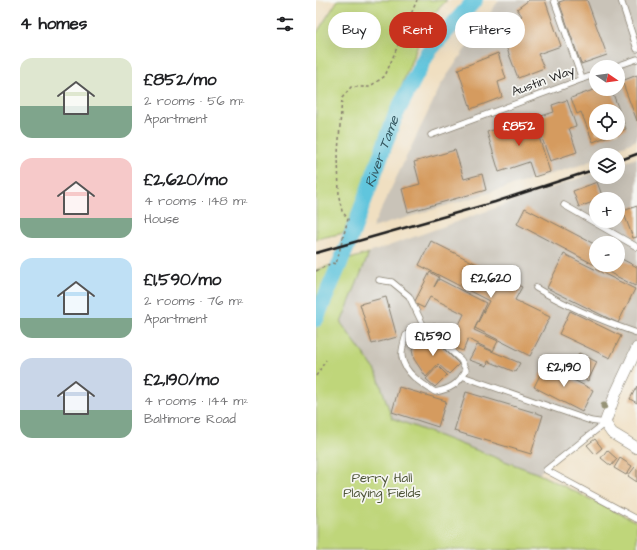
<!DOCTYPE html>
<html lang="en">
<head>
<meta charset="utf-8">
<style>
	:root { --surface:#fff; --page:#f6f6f6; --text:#202124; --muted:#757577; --accent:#c8321e }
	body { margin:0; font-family:"Architects Daughter",sans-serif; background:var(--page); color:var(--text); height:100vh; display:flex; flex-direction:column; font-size:15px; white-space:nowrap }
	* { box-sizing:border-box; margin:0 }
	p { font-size:13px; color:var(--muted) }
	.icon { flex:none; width:22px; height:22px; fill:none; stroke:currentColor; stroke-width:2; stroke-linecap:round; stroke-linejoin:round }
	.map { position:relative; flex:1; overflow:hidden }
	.side { display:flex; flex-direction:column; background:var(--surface); width:316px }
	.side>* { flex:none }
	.top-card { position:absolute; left:12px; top:12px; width:249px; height:36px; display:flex; gap:8px }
	.needle { width:26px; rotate:103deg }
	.tools { position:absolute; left:273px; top:60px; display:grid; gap:8px }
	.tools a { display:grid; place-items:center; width:36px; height:36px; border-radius:50%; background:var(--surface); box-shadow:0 4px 16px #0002; font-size:20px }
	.price { position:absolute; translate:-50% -34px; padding:0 9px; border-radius:8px; background:#fff; color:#222; font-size:13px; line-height:26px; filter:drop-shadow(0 1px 2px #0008) }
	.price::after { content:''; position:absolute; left:50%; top:24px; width:12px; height:9px; margin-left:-6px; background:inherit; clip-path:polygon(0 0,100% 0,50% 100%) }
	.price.selected { background:var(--accent); color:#fff }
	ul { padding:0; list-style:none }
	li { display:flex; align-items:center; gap:12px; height:100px; padding:0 20px }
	li span { display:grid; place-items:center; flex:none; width:112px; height:80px; border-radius:12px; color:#555 }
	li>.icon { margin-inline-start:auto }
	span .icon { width:48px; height:48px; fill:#fffc; stroke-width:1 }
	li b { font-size:17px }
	h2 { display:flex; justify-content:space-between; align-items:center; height:48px; padding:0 20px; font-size:17px }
	.chip { padding:0 14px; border-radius:18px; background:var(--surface); box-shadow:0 4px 16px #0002; font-size:14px; line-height:36px }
	.chip.selected { background:var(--accent); color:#fff }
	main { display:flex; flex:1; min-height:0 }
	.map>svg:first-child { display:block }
	.industrial { fill:#c9c3b8; fill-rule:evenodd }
	.green { fill:#bfd67a; stroke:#6e794b }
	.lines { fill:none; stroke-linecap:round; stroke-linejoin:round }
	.river { stroke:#60c5dd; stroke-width:16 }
	.building { fill:#d59b5e }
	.service-casing { stroke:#867e6e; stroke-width:7 }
	.minor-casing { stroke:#867e6e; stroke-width:12 }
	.path { stroke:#867e6e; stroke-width:1.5; stroke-dasharray:3 3; stroke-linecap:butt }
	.service { stroke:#fff; stroke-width:5.5 }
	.minor { stroke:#fff; stroke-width:11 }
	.rail { stroke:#1c1c1c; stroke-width:2.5 }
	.tree { fill:#969376 }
	.labels { text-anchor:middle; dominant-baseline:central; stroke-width:3.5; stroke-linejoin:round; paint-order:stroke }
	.street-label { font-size:13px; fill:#1c1c1c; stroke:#f6f6f2 }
	.park-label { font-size:13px; fill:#4d5438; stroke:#f6f6f2 }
	.water-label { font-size:14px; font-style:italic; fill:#345760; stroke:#f6f6f2 }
</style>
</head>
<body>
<main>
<section class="side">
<h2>4 homes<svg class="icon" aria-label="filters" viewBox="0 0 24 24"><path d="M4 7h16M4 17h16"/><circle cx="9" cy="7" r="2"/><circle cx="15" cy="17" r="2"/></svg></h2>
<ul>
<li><span style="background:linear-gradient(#dfe7d0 60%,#7fa58c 0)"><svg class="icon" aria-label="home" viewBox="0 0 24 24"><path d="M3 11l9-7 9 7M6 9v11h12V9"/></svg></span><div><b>£852/mo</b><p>2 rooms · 56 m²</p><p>Apartment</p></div></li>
<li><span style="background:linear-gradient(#f6c9c9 75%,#7fa58c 0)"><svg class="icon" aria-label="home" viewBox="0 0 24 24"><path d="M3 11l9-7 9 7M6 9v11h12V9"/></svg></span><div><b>£2,620/mo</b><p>4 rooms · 148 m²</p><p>House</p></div></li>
<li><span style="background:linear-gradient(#bfe0f5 75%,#7fa58c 0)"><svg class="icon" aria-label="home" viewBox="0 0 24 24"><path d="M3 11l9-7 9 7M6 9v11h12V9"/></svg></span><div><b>£1,590/mo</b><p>2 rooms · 76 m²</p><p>Apartment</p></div></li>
<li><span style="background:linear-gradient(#c9d6e8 65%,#7fa58c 0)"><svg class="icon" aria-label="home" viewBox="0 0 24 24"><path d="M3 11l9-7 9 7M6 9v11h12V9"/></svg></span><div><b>£2,190/mo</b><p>4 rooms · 144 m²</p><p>Baltimore Road</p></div></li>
</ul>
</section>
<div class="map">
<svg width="321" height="550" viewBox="0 0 321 550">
	<rect width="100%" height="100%" fill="#f6f6f2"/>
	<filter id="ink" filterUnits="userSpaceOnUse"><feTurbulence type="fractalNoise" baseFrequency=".025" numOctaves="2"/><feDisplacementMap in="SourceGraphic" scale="8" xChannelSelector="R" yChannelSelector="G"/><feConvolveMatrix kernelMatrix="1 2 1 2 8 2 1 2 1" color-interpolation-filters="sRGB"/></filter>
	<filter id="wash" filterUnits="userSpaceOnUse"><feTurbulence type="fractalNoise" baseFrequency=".012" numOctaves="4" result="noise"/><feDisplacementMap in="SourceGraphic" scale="16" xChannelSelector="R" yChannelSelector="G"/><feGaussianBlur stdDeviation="0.9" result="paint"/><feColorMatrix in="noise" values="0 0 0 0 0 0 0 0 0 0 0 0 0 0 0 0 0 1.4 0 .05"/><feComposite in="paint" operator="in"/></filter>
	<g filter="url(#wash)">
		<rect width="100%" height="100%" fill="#f0dfc1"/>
		<g class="industrial">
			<path d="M183,0H321V140L287,155H280V158L268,164L56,228L126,83ZM280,67H302V89H280ZM280,111H302V133H280Z"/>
			<path d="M321,158V340L281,426L243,452L223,474L76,418L60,371L25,323L53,253L280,172V177H302V164ZM280,199H302V221H280ZM280,243H302V265H280Z"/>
		</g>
		<g class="green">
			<polygon points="22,0 131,0 111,21 28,233 0,239 0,34"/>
			<polygon points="53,253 25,323 60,371 76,418 223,474 321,522 321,550 0,550 0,270"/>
		</g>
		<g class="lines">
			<path class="river" id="s1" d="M0,319L33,242L80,114L112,52L159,0"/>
		</g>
		<g id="blocks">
			<g class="building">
				<polygon points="213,0 229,0 245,46 222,54 228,68 202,78 182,25 206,16 201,9"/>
				<polygon points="249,0 271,0 291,55 265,64 243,2"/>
				<polygon points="182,53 190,79 182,82 186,97 155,109 142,69"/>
				<polygon points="321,75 321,121 306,81"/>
				<polygon points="280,89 288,89 290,93 296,91 310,129 302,132 302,111 280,111 280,133 300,133 277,142 265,112 261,114 255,98"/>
				<polygon points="251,100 260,126 253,128 261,152 234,161 219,118 238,112 236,105"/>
				<polygon points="217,118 234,172 218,177 213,162 183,172 171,132"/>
				<polygon points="139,150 148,179 166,174 170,190 92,212 86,189 104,184 98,162"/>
				<polygon points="281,182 287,198 280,199 280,201 263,207 257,191"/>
				<polygon points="321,206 321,237 317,238 307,211"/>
				<polygon points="209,208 280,245 280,265 302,265 302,257 321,267 321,283 319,286 201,224"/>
				<polygon points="115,241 206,287 199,300 234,317 214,356 159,328 173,301 103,265"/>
				<polygon points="248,254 319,289 302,323 231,288"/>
				<polygon points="114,272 123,277 118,287 123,279 170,303 158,330 182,341 177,351 152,339 147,351 133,346 148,314 114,297 108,308 98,303"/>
				<polygon points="70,297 81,337 56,344 44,304"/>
				<polygon points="254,311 305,336 294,358 243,334"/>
				<polygon points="110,336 117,338 143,364 133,374 122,364 110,377 98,359 96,350"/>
				<polygon points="161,345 204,363 199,372 172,361 171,366 153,360"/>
				<polygon points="263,353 281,362 272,381 254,371"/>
				<polygon points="229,365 277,390 266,412 218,387"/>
				<polygon points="122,366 131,375 119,387 110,379"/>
				<polygon points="321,386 321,403 314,399"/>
				<polygon points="83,387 130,401 122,427 76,412"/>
				<polygon points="150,392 227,415 215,454 138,431"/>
				<polygon points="279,439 286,448 279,454 271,445"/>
				<polygon points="291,450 301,459 295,466 285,458"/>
				<polygon points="304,458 316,466 310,475 298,468"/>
				<polygon points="319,467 321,469 321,482 312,476"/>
			</g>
		</g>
	</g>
	<g filter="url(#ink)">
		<use href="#blocks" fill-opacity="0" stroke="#867e6e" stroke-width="1"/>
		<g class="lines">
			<g class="service-casing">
				<g id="service">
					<polyline points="238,0 266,79"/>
					<polyline points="305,0 321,49"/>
					<polyline points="298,67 321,59"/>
					<polyline points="115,135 280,74"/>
					<polyline points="248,205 321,247"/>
					<polyline points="63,280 76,282 93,296 108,327"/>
					<path d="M220,288C252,307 286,321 321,333"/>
					<path d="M108,327H118L128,336L132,348L145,360L150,370C142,385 134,389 119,392C106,384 88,373 86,357C85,350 88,342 90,335Z"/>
					<polyline points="146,376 275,421 289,423"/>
					<polyline points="289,423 230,470 321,519"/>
				</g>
			</g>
			<g class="minor-casing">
				<polyline id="minor" points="321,348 299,395 289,423 296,433 321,448"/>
			</g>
			<g class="path">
				<polyline points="0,271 16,263 20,264 32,219 26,211 23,197 22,153 26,98 35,87 53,87 69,76 101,0"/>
				<polyline points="0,376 10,360"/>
			</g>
			<use href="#service" class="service"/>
			<use href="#minor" class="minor"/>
			<g class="rail">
				<polyline points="302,161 321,154"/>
				<polyline points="0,253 179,202 280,169"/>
			</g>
		</g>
		<circle class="tree" cx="288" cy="406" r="3.5"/>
	</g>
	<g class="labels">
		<g class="street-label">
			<text transform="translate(227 81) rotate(-20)">Austin Way</text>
		</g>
		<g class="park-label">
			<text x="66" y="478">Perry Hall<tspan x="66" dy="15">Playing Fields</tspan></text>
		</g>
		<g class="water-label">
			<text stroke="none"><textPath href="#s1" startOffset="180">River Tame</textPath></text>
		</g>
	</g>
</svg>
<div class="tools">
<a><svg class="needle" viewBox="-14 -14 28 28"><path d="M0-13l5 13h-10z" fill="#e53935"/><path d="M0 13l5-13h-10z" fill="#757577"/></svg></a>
<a><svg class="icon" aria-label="locate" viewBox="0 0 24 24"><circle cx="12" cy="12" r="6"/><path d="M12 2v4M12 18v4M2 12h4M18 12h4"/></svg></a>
<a><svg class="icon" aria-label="layers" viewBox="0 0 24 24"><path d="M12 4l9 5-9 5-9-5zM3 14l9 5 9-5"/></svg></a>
<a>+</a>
<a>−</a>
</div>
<b class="price selected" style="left:203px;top:147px">£852</b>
<b class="price" style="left:175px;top:299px">£2,620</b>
<b class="price" style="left:117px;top:357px">£1,590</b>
<b class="price" style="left:248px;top:388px">£2,190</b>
<div class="top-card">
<a class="chip">Buy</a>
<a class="chip selected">Rent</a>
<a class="chip">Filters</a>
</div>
</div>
</main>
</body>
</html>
